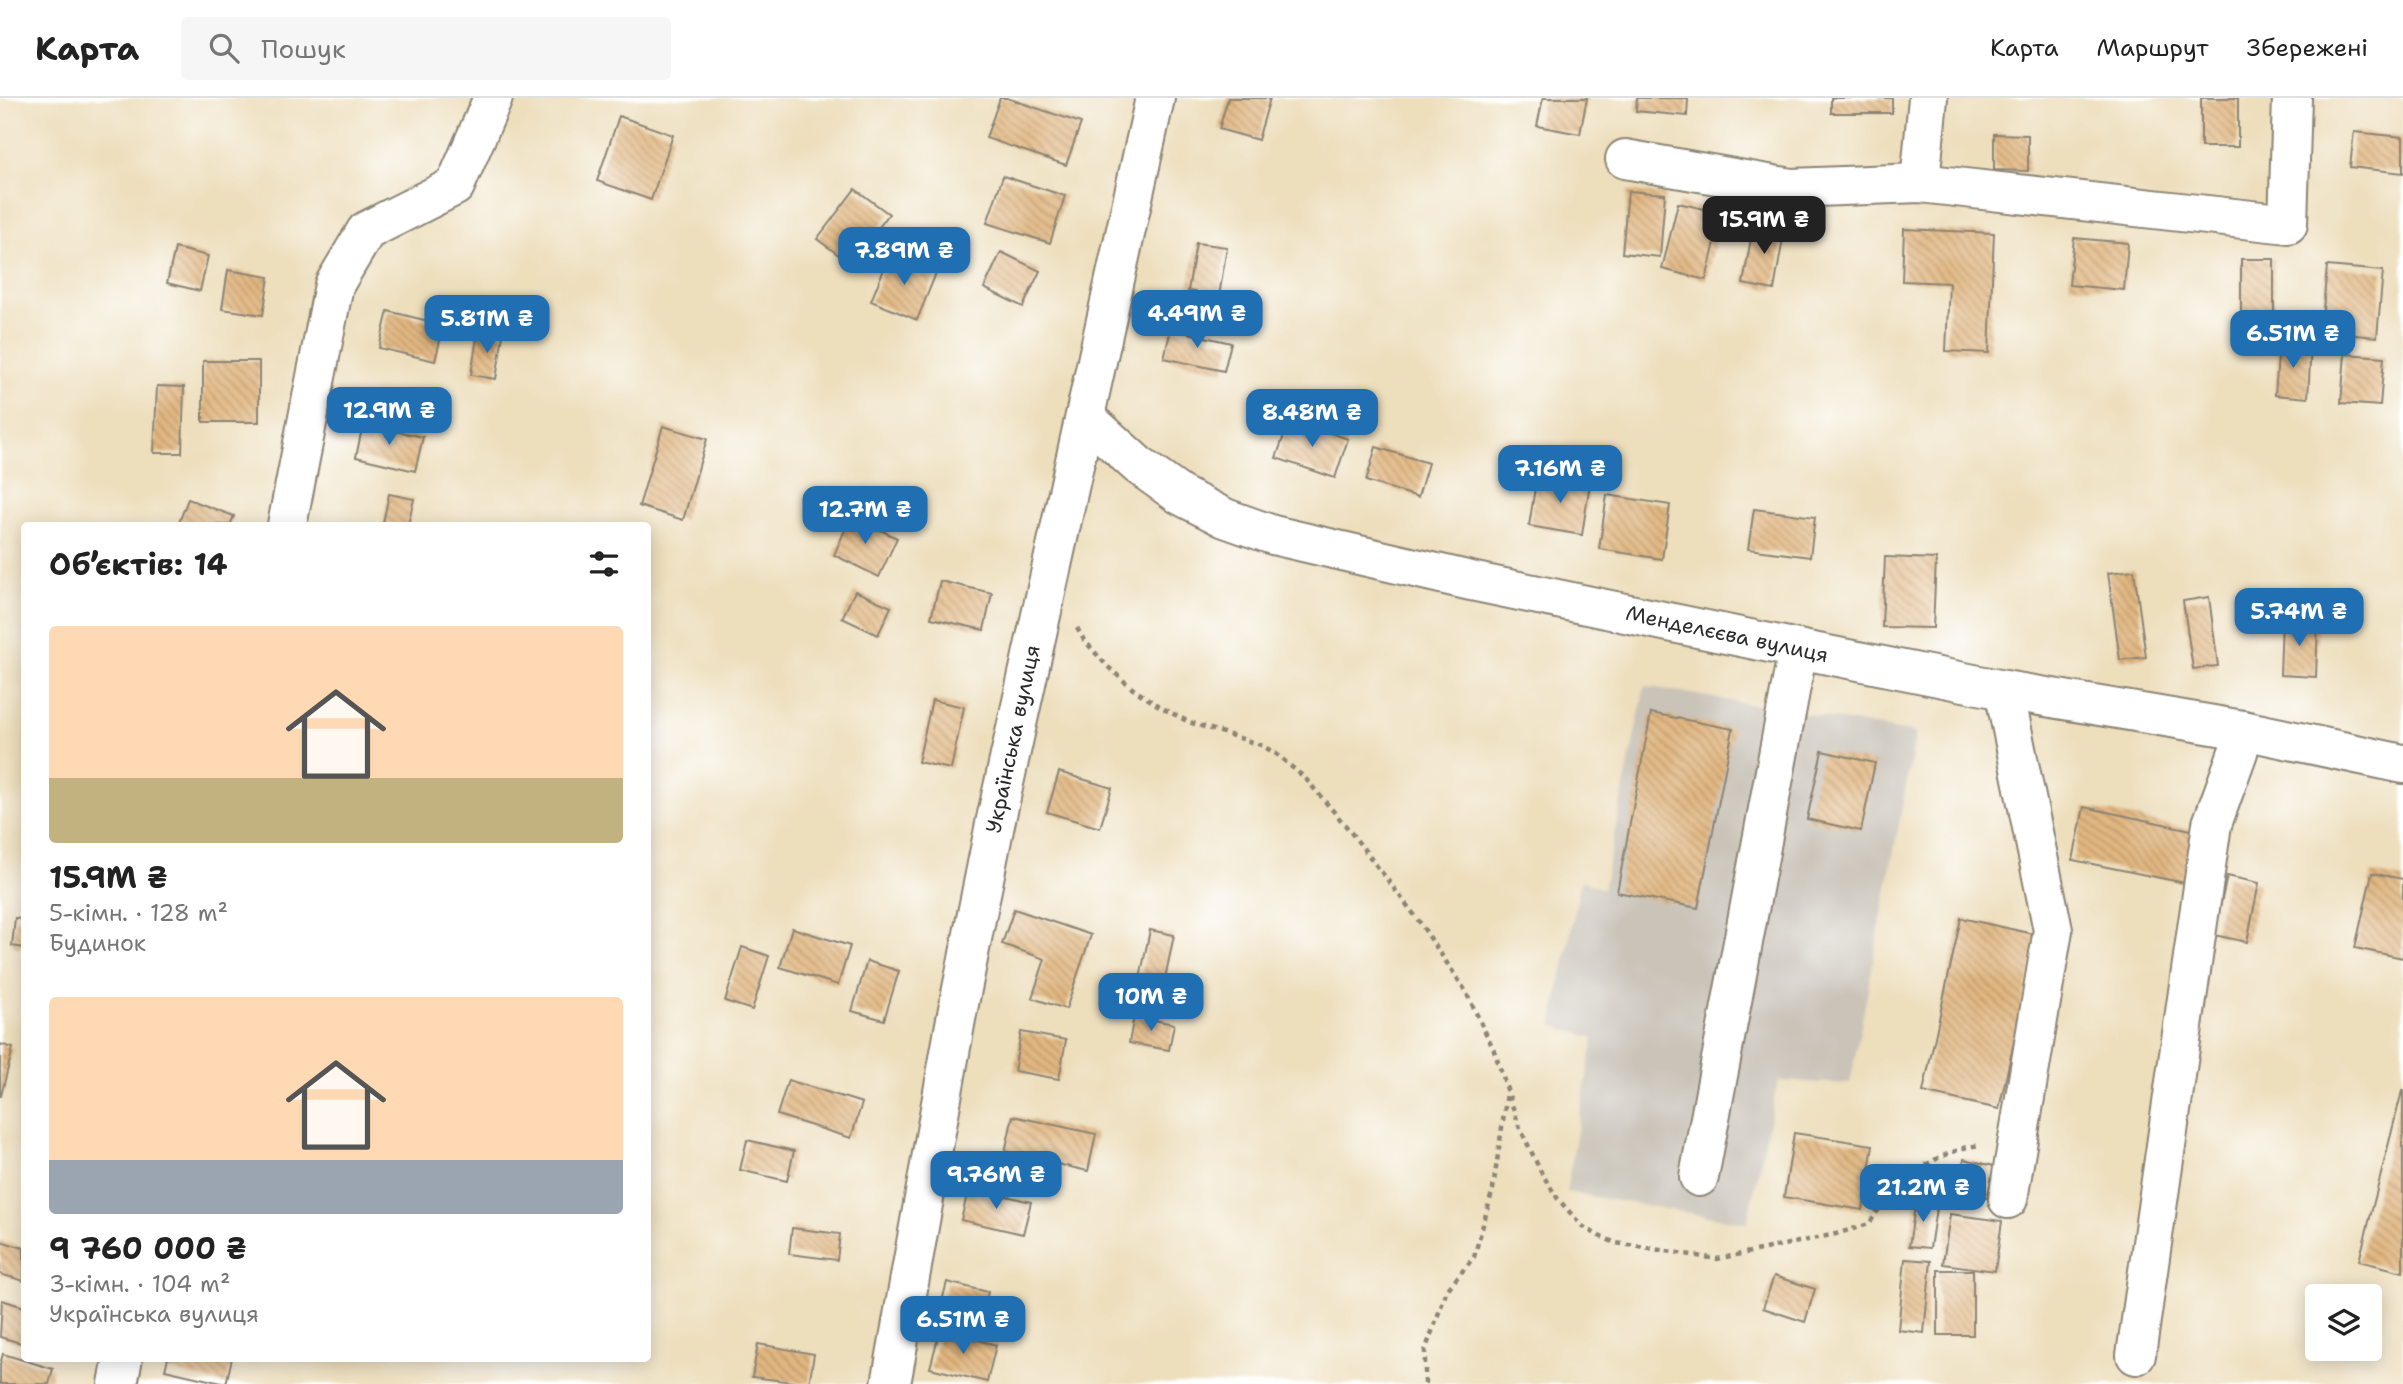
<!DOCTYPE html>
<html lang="uk">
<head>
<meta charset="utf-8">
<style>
	:root { --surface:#fff; --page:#f6f6f6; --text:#222; --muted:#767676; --line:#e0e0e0; --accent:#1f6fb2 }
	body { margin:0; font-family:"Shantell Sans",sans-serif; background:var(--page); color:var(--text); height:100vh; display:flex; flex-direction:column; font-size:26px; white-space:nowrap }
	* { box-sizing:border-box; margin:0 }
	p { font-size:23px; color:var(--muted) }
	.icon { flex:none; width:38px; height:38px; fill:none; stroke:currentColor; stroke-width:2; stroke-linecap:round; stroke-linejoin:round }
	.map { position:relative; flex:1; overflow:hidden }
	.panel { position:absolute; left:21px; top:424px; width:630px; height:840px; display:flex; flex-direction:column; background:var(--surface); border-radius:7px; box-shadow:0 4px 18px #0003 }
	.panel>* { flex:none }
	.fabs { position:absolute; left:2305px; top:1186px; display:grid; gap:14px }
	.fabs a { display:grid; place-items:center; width:77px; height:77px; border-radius:7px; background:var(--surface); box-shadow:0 4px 18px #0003; font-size:35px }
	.price { position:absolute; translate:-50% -60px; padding:0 16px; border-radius:14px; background:var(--accent); color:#fff; font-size:23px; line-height:46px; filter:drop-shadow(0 2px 4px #0008) }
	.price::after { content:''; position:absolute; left:50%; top:42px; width:21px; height:16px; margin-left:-10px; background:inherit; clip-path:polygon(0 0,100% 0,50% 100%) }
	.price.selected { background:#222; color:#fff }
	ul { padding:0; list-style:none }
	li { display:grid; align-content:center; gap:14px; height:371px; padding:0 28px }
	li span { display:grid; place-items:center; height:217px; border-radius:7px; color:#555 }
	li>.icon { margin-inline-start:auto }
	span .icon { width:126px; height:126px; fill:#fffc; stroke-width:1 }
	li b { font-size:30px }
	h2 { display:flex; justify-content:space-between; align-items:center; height:84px; padding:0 28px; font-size:30px }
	header { display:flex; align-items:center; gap:42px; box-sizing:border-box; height:98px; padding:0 35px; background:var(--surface); border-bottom:2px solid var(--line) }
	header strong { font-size:33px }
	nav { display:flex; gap:38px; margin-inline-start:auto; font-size:24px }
	.search { width:490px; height:63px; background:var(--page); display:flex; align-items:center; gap:18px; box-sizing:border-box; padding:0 24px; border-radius:7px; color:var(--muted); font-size:26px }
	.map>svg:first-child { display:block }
	.industrial { fill:#c9c3b8 }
	.building { fill:url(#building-back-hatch) }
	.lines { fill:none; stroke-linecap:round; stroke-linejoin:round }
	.minor-casing { stroke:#8c8474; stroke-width:42 }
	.path { stroke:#8c8474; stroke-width:4.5; stroke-dasharray:5 5; stroke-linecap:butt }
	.minor { stroke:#fff; stroke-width:38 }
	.labels { text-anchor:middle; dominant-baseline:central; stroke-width:6; stroke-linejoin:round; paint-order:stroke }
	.street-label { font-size:21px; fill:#2b2b2b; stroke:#fff }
</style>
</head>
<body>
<header>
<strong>Карта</strong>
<div class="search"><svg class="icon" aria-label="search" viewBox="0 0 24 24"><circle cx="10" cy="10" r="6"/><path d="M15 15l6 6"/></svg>Пошук</div>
<nav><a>Карта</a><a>Маршрут</a><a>Збережені</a></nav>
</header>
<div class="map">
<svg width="2403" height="1286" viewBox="0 0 2403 1286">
	<defs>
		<pattern id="building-back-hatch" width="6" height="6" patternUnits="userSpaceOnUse" patternTransform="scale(1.75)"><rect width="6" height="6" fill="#e2b781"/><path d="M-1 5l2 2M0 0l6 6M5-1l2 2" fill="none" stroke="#b7956a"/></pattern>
	</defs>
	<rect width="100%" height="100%" fill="#fff"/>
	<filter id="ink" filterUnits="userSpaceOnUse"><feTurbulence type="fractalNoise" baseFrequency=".0143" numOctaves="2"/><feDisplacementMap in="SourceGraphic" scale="14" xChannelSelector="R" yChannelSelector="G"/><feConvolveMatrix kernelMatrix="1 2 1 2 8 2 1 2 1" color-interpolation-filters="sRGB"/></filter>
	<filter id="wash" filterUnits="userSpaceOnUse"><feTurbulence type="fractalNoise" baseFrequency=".00686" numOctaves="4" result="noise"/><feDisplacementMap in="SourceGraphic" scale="28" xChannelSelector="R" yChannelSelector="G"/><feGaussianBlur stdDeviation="1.57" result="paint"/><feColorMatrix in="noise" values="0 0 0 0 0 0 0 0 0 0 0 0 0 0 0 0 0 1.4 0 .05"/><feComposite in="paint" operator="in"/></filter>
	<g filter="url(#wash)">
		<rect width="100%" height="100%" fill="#eddebc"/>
		<polygon class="industrial" points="1645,588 1916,635 1850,986 1778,983 1747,1125 1566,1094 1594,940 1552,927 1581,782 1603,791"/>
		<g id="blocks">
			<g class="building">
				<polygon points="1000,0 1007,0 1081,25 1066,67 986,40"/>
				<polygon points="1228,0 1270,0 1258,42 1219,31"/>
				<polygon points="1543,0 1587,0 1580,36 1537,28"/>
				<polygon points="1637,0 1688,0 1687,18 1636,13"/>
				<rect x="1831" y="0" width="61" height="15"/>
				<rect x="2201" y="0" width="37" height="49"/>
				<polygon points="619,18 673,37 651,102 597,83"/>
				<polygon points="2354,34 2403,39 2403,75 2350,69"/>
				<polygon points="1994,36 2028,37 2028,73 1994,72"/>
				<polygon points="1003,78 1065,98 1050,145 987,125"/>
				<polygon points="855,91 889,116 851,166 817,141"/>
				<polygon points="1628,93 1665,96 1660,159 1622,155"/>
				<polygon points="1678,105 1722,115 1706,182 1662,171"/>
				<polygon points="1754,123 1785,129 1774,192 1743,186"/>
				<polygon points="1904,131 1994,135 1989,255 1946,253 1949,185 1902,183"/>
				<polygon points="2074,140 2128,145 2124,192 2069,187"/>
				<polygon points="1196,145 1227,149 1219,198 1188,193"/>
				<polygon points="175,150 208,158 200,193 167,185"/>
				<polygon points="1001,154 1040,173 1023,209 984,190"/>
				<polygon points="890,156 936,175 917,222 871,203"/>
				<rect x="2241" y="161" width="33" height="60"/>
				<polygon points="2327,168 2383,173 2377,239 2321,234"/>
				<polygon points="228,172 269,179 263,217 222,211"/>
				<polygon points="388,213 444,227 435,263 379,250"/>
				<polygon points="1171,231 1231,245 1224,273 1164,260"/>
				<polygon points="478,233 503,237 496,281 471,277"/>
				<polygon points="2279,245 2311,247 2308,300 2275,297"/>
				<polygon points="2345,256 2384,259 2380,308 2341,305"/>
				<rect x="203" y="263" width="56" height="61"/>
				<polygon points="157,288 184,289 182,355 154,355"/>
				<polygon points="1290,321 1348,341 1335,380 1276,360"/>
				<polygon points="363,326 423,339 415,373 356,359"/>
				<polygon points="663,328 707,341 683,422 639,408"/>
				<polygon points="1376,349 1428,365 1418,399 1366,383"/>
				<polygon points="1537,377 1590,385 1582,437 1529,428"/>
				<polygon points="389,396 414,401 408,427 383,425"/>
				<polygon points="1607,397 1670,407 1662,461 1599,451"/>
				<polygon points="188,401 234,418 230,427 178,427"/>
				<polygon points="1754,411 1815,419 1810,459 1748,451"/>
				<polygon points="851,418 897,440 879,479 834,457"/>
				<polygon points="1885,459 1936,461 1933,530 1882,529"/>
				<polygon points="2134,472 2146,559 2120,562 2108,475"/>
				<polygon points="940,483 992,495 984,532 931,520"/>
				<polygon points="855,493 891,509 878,537 842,520"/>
				<polygon points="2209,499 2218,568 2193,571 2183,503"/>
				<polygon points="2282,521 2318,523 2316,579 2280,577"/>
				<polygon points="932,602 964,609 951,671 918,664"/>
				<polygon points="1651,615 1733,631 1698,810 1617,794"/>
				<polygon points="1822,653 1875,665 1861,733 1807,721"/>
				<polygon points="1059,674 1112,690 1100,730 1047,714"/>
				<polygon points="2084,709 2196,733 2185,785 2073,762"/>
				<polygon points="2372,775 2403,781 2403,860 2355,850"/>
				<polygon points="2227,778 2259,785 2247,844 2214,837"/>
				<polygon points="1014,811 1091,837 1066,911 1032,900 1045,861 1002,846"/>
				<polygon points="15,820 24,822 24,850 12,848"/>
				<polygon points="1961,820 2038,837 1999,1011 1923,994"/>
				<polygon points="792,830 850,848 838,887 780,869"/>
				<polygon points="1150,832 1174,837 1161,900 1137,895"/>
				<polygon points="742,849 769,858 752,912 725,903"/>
				<polygon points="867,863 899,873 884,922 852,913"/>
				<polygon points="1134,918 1174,926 1169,952 1129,945"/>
				<polygon points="1021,934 1066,942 1059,981 1014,973"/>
				<polygon points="0,946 13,950 1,998 0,998"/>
				<polygon points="788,982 862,1005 851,1040 777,1017"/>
				<polygon points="2402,993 2403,993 2403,1174 2359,1163"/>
				<polygon points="1013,1018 1096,1036 1088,1073 1005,1054"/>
				<polygon points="1794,1035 1873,1047 1863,1112 1784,1099"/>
				<polygon points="747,1042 794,1053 787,1083 740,1072"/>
				<polygon points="1964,1061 1994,1068 1987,1100 1957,1094"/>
				<polygon points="969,1089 1031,1104 1023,1136 961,1122"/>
				<polygon points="1916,1101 1937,1104 1930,1150 1909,1148"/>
				<polygon points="1950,1116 2002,1123 1995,1173 1943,1166"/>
				<polygon points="792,1130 840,1136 837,1162 789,1156"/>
				<polygon points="0,1143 24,1150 24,1183 0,1176"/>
				<polygon points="1905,1161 1931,1163 1924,1235 1898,1232"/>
				<rect x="1938" y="1172" width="35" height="65"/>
				<polygon points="1774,1178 1815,1191 1805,1224 1763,1210"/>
				<polygon points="947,1184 988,1194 981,1221 940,1211"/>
				<polygon points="2,1202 24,1209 24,1246 0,1239"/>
				<polygon points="940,1232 996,1247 987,1284 930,1270"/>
				<polygon points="758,1246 814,1256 809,1286 752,1279"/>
				<polygon points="3,1256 53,1271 49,1286 0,1286 0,1266"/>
				<polygon points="168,1260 232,1260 226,1286 165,1272"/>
			</g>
		</g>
	</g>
	<g filter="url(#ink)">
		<use href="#blocks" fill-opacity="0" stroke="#8c8474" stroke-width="2"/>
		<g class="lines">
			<g class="minor-casing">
				<g id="minor">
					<polyline points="1625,61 1791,90 1920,85 2288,126 2292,0"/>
					<polyline points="1920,85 1928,0"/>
					<polyline points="1085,319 1138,367 1180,397 1225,420 1273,437 1471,483 1798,551 2004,592 2243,632 2403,666"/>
					<polyline points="287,427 334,187 366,133 455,88 493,0"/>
					<polyline points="2004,592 2053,832 2008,1101"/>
					<polyline points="1699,1079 1798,551"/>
					<polyline points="2136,1257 2212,726 2238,654 2243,632"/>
					<polyline points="118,1286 123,1260"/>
					<polyline points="891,1286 956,921 995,726 1155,0"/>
				</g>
			</g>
			<g class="path">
				<polyline points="1077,530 1084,542 1107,568 1133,591 1162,610 1189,624 1261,647 1275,655 1305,680 1346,728 1416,819 1465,892 1494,952 1519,1028 1542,1076 1558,1101 1582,1128 1599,1138 1616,1145 1717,1161 1836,1136 1869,1126 1882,1106 1898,1088 1917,1072 1938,1060 1963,1050 1979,1047"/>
				<polyline points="1425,1286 1425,1253 1447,1192 1474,1159 1493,1091 1507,995"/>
			</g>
			<use href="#minor" class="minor"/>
		</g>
	</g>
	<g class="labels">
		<g class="street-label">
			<text transform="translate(1727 536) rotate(12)">Менделєєва вулиця</text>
			<text transform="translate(1013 641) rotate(-78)">Українська вулиця</text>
		</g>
	</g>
</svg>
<div class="fabs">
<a><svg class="icon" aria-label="layers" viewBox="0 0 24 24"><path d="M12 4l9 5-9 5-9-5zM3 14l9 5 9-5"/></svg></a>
</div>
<b class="price selected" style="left:1764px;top:158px">15.9M ₴</b>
<b class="price" style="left:904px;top:189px">7.89M ₴</b>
<b class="price" style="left:1197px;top:252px">4.49M ₴</b>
<b class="price" style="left:487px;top:257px">5.81M ₴</b>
<b class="price" style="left:2293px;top:272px">6.51M ₴</b>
<b class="price" style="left:389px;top:349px">12.9M ₴</b>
<b class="price" style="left:1312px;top:351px">8.48M ₴</b>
<b class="price" style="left:1560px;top:407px">7.16M ₴</b>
<b class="price" style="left:865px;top:448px">12.7M ₴</b>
<b class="price" style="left:2299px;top:550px">5.74M ₴</b>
<b class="price" style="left:1151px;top:935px">10M ₴</b>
<b class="price" style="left:996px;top:1113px">9.76M ₴</b>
<b class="price" style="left:1923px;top:1126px">21.2M ₴</b>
<b class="price" style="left:963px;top:1258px">6.51M ₴</b>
<section class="panel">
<h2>Об’єктів: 14<svg class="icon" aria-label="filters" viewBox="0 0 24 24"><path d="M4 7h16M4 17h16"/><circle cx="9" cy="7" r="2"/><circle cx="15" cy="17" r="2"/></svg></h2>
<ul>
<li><span style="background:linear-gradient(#ffd9b3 70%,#c2b280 0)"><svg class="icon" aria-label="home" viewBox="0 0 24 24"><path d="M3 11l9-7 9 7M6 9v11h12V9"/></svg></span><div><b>15.9M ₴</b><p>5-кімн. · 128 m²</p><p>Будинок</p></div></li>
<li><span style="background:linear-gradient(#ffd9b3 75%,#9aa5b1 0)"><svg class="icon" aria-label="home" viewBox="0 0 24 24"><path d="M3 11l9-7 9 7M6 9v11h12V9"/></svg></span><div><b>9 760 000 ₴</b><p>3-кімн. · 104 m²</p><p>Українська вулиця</p></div></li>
</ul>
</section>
</div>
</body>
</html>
